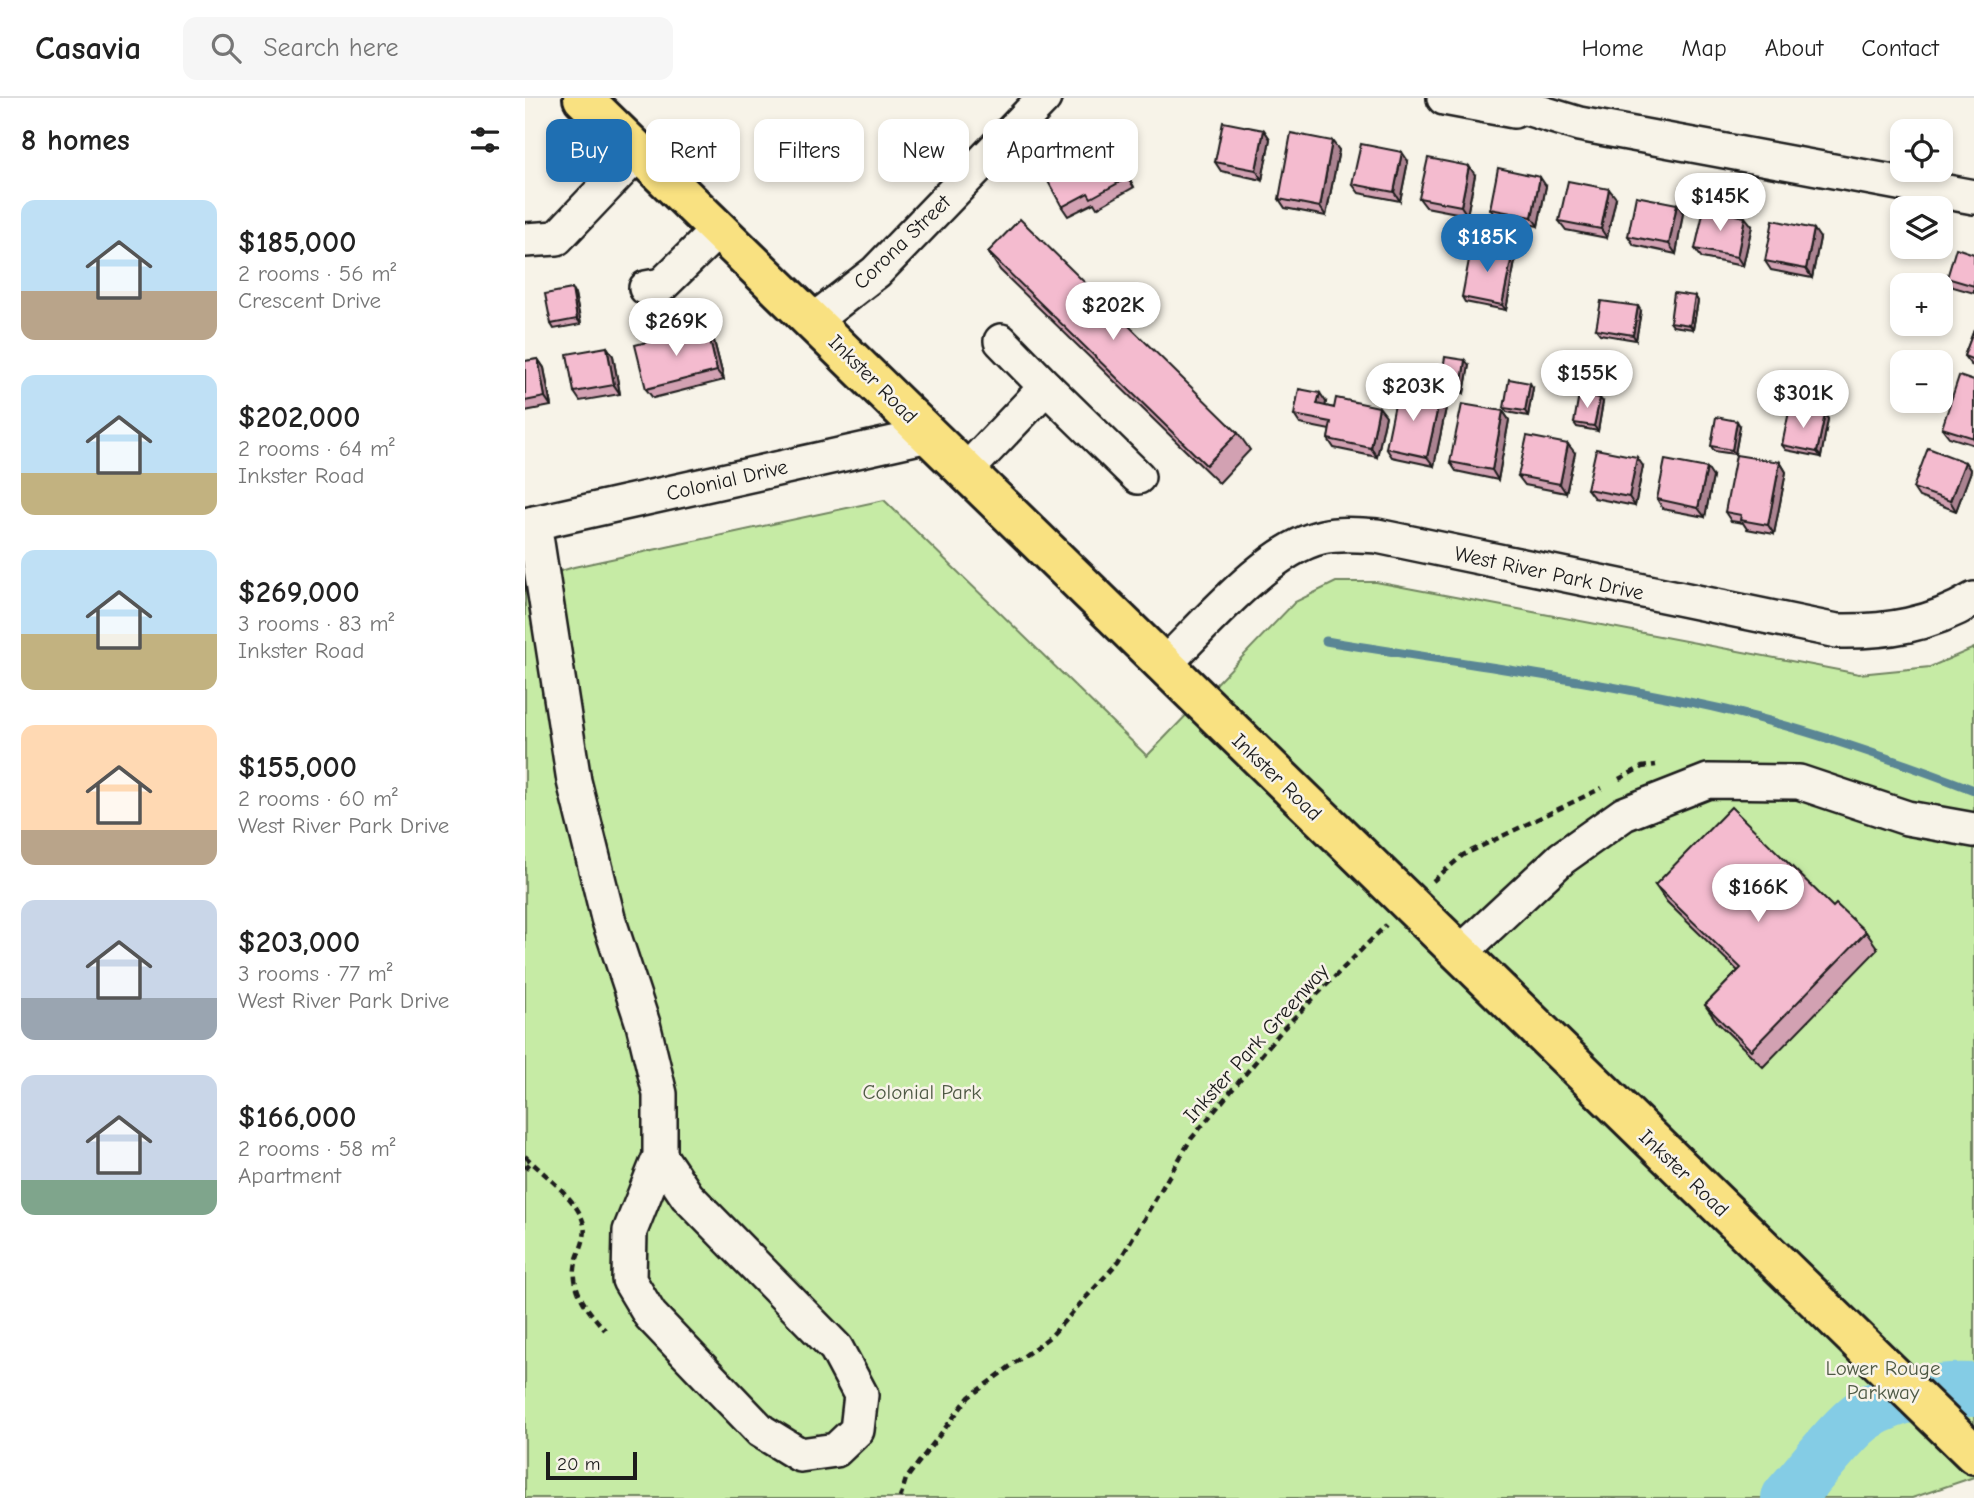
<!DOCTYPE html>
<html lang="en">
<head>
<meta charset="utf-8">
<style>
	:root { --surface:#fff; --page:#f6f6f6; --text:#222; --muted:#767676; --line:#e0e0e0; --accent:#1f6fb2 }
	body { margin:0; font-family:"Comic Neue",sans-serif; background:var(--page); color:var(--text); height:100vh; display:flex; flex-direction:column; font-size:26px; white-space:nowrap }
	* { box-sizing:border-box; margin:0 }
	p { font-size:23px; color:var(--muted) }
	.icon { flex:none; width:38px; height:38px; fill:none; stroke:currentColor; stroke-width:2; stroke-linecap:round; stroke-linejoin:round }
	.map { position:relative; flex:1; overflow:hidden }
	.panel { display:flex; flex-direction:column; background:var(--surface); width:525px }
	.panel>* { flex:none }
	.top-card { position:absolute; left:21px; top:21px; width:665px; height:63px; display:flex; gap:14px }
	.fabs { position:absolute; left:1365px; top:21px; display:grid; gap:14px }
	.fabs a { display:grid; place-items:center; width:63px; height:63px; border-radius:14px; background:var(--surface); box-shadow:0 4px 10px #0003; font-size:35px }
	.scale { position:absolute; left:21px; bottom:18px; width:91px; box-sizing:border-box; padding-left:7px; border:4px solid #1c1c1c; border-top:0; font-size:19px; line-height:24px; white-space:nowrap; color:#1c1c1c; -webkit-text-stroke:5px #f7f3e8; paint-order:stroke }
	.price { position:absolute; translate:-50% -60px; padding:0 16px; border-radius:24px; background:#fff; color:#222; font-size:23px; line-height:46px; filter:drop-shadow(0 2px 4px #0008) }
	.price::after { content:''; position:absolute; left:50%; top:42px; width:21px; height:16px; margin-left:-10px; background:inherit; clip-path:polygon(0 0,100% 0,50% 100%) }
	.price.active { background:var(--accent); color:#fff }
	ul { padding:0; list-style:none }
	li { display:flex; align-items:center; gap:21px; height:175px; padding:0 21px }
	li span { display:grid; place-items:center; flex:none; width:196px; height:140px; border-radius:14px; color:#555 }
	li>.icon { margin-inline-start:auto }
	span .icon { width:84px; height:84px; fill:#fffc; stroke-width:1 }
	li b { font-size:30px }
	h2 { display:flex; justify-content:space-between; align-items:center; height:84px; padding:0 21px; font-size:30px }
	.pill { padding:0 24px; border-radius:14px; background:var(--surface); box-shadow:0 4px 10px #0003; font-size:24px; line-height:63px }
	.pill.active { background:var(--accent); color:#fff }
	header { display:flex; align-items:center; gap:42px; box-sizing:border-box; height:98px; padding:0 35px; background:var(--surface); border-bottom:2px solid var(--line) }
	header strong { font-size:33px }
	nav { display:flex; gap:38px; margin-inline-start:auto; font-size:24px }
	.search { width:490px; height:63px; background:var(--page); display:flex; align-items:center; gap:18px; box-sizing:border-box; padding:0 24px; border-radius:14px; color:var(--muted); font-size:26px }
	main { display:flex; flex:1; min-height:0 }
	.map>svg:first-child { display:block }
	.green { fill:#c6eba5; stroke:#718460; stroke-width:2 }
	.lines { fill:none; stroke-linecap:round; stroke-linejoin:round }
	.stream { stroke:#5a8695; stroke-width:9 }
	.river { stroke:#84cce5; stroke-width:54 }
	.minor-casing { stroke:#1c1c1c; stroke-width:38 }
	.major-casing { stroke:#1c1c1c; stroke-width:44 }
	.path { stroke:#1c1c1c; stroke-width:4.5; stroke-dasharray:7 5; stroke-linecap:butt }
	.minor { stroke:#f7f3e8; stroke-width:33 }
	.major { stroke:#f9e181; stroke-width:38 }
	.wall { fill:#d2a1b2; stroke:#1c1c1c; stroke-width:2 }
	.shaded-wall { fill:#ab8391; stroke:#1c1c1c; stroke-width:2 }
	.building { fill:#f4bbcf; stroke:#1c1c1c; stroke-width:2 }
	.labels { text-anchor:middle; dominant-baseline:central; stroke-width:5; stroke-linejoin:round; paint-order:stroke }
	.street-label { font-size:21px; fill:#1c1c1c; stroke:#f7f3e8 }
	.park-label { font-size:21px; fill:#4f5a45; stroke:#f7f3e8 }
</style>
</head>
<body>
<header>
<strong>Casavia</strong>
<div class="search"><svg class="icon" aria-label="search" viewBox="0 0 24 24"><circle cx="10" cy="10" r="6"/><path d="M15 15l6 6"/></svg>Search here</div>
<nav><a>Home</a><a>Map</a><a>About</a><a>Contact</a></nav>
</header>
<main>
<section class="panel">
<h2>8 homes<svg class="icon" aria-label="filters" viewBox="0 0 24 24"><path d="M4 7h16M4 17h16"/><circle cx="9" cy="7" r="2"/><circle cx="15" cy="17" r="2"/></svg></h2>
<ul>
<li><span style="background:linear-gradient(#bfe0f5 65%,#b9a48a 0)"><svg class="icon" aria-label="home" viewBox="0 0 24 24"><path d="M3 11l9-7 9 7M6 9v11h12V9"/></svg></span><div><b>$185,000</b><p>2 rooms · 56 m²</p><p>Crescent Drive</p></div></li>
<li><span style="background:linear-gradient(#bfe0f5 70%,#c2b280 0)"><svg class="icon" aria-label="home" viewBox="0 0 24 24"><path d="M3 11l9-7 9 7M6 9v11h12V9"/></svg></span><div><b>$202,000</b><p>2 rooms · 64 m²</p><p>Inkster Road</p></div></li>
<li><span style="background:linear-gradient(#bfe0f5 60%,#c2b280 0)"><svg class="icon" aria-label="home" viewBox="0 0 24 24"><path d="M3 11l9-7 9 7M6 9v11h12V9"/></svg></span><div><b>$269,000</b><p>3 rooms · 83 m²</p><p>Inkster Road</p></div></li>
<li><span style="background:linear-gradient(#ffd9b3 75%,#b9a48a 0)"><svg class="icon" aria-label="home" viewBox="0 0 24 24"><path d="M3 11l9-7 9 7M6 9v11h12V9"/></svg></span><div><b>$155,000</b><p>2 rooms · 60 m²</p><p>West River Park Drive</p></div></li>
<li><span style="background:linear-gradient(#c9d6e8 70%,#9aa5b1 0)"><svg class="icon" aria-label="home" viewBox="0 0 24 24"><path d="M3 11l9-7 9 7M6 9v11h12V9"/></svg></span><div><b>$203,000</b><p>3 rooms · 77 m²</p><p>West River Park Drive</p></div></li>
<li><span style="background:linear-gradient(#c9d6e8 75%,#7fa58c 0)"><svg class="icon" aria-label="home" viewBox="0 0 24 24"><path d="M3 11l9-7 9 7M6 9v11h12V9"/></svg></span><div><b>$166,000</b><p>2 rooms · 58 m²</p><p>Apartment</p></div></li>
</ul>
</section>
<div class="map">
<svg width="1449" height="1400" viewBox="0 0 1449 1400">
	<rect width="100%" height="100%" fill="#f7f3e8"/>
	<filter id="ink" filterUnits="userSpaceOnUse"><feTurbulence type="fractalNoise" baseFrequency=".0143" numOctaves="2"/><feDisplacementMap in="SourceGraphic" scale="14" xChannelSelector="R" yChannelSelector="G"/><feConvolveMatrix kernelMatrix="1 2 1 2 8 2 1 2 1" color-interpolation-filters="sRGB"/></filter>
	<g filter="url(#ink)">
		<polygon class="green" points="359,402 622,658 770,504 811,484 851,484 1334,576 1405,569 1449,550 1449,1379 1387,1400 0,1400 0,484 49,469"/>
		<g class="lines">
			<path class="stream" d="M801,543C934,565 1069,582 1201,612C1285,632 1368,661 1449,692"/>
			<path class="river" d="M1263,1400C1281,1380 1320,1328 1340,1316C1371,1297 1413,1290 1449,1292"/>
			<g class="minor-casing">
				<g id="minor">
					<polyline points="919,0 989,13"/>
					<polyline points="968,0 1054,26 1449,99"/>
					<polyline points="0,142 32,140 114,54"/>
					<polyline points="121,190 137,187 194,131"/>
					<polyline points="289,222 351,174 519,0"/>
					<polyline points="521,289 613,379"/>
					<polyline points="441,373 521,289 476,243"/>
					<polyline points="9,425 49,683 83,820 118,926 135,996 135,1058 105,1133 104,1182 125,1217 236,1333 275,1357 311,1352 332,1332 336,1297 311,1250 162,1098 135,1058"/>
					<polyline points="0,427 404,337"/>
					<path d="M638,568C678,529 743,451 797,439C815,435 834,437 852,438L1312,533C1362,534 1406,527 1449,501"/>
					<polyline points="934,856 1037,760 1099,716 1183,683 1274,684 1382,720 1449,732"/>
				</g>
			</g>
			<g class="major-casing">
				<polyline id="major" points="58,0 1449,1356"/>
			</g>
			<g class="path">
				<polyline points="1094,681 1117,669 1131,667"/>
				<polyline points="908,783 938,757 1077,690"/>
				<path d="M0,1058C18,1076 50,1099 58,1123C62,1135 58,1144 54,1155C41,1187 60,1209 80,1232"/>
				<polyline points="0,1071 6,1064"/>
				<polyline points="375,1400 381,1381 444,1299 526,1238 594,1163 666,1041 758,931 861,827"/>
			</g>
			<use href="#minor" class="minor"/>
			<use href="#major" class="major"/>
		</g>
		<g class="wall">
			<polygon points="739,32 745,41 737,82 696,73 690,64"/>
			<polygon points="807,43 814,52 801,118 760,110 754,101"/>
			<polygon points="582,44 589,53 609,89 572,110 569,105 543,118 537,109"/>
			<polygon points="883,63 875,103 834,95 827,86"/>
			<polygon points="950,77 942,117 901,109 894,100"/>
			<polygon points="1021,88 1013,128 972,120 965,111"/>
			<polygon points="1091,100 1082,140 1041,132 1034,123"/>
			<polygon points="1158,115 1151,156 1109,147 1103,138"/>
			<polygon points="1227,128 1218,168 1177,160 1170,151"/>
			<polygon points="1295,140 1287,180 1246,172 1240,163"/>
			<polygon points="463,154 713,335 725,352 694,385 475,172"/>
			<polygon points="1449,156 1449,195 1428,189 1422,180"/>
			<polygon points="991,158 981,212 940,204 937,199"/>
			<polygon points="50,196 56,226 29,231 26,226"/>
			<polygon points="1170,198 1173,203 1168,231 1148,228 1145,224"/>
			<polygon points="1116,213 1111,242 1075,236 1071,231"/>
			<polygon points="182,229 188,239 199,282 128,300 121,291"/>
			<polygon points="1449,232 1449,268 1446,267 1439,258"/>
			<polygon points="82,249 88,258 95,296 55,303 49,294"/>
			<polygon points="13,261 19,270 26,308 0,313 0,263"/>
			<polygon points="944,267 939,295 918,292 915,287"/>
			<polygon points="1449,283 1449,347 1424,339 1417,330"/>
			<polygon points="1008,290 1003,318 982,314 979,310"/>
			<polygon points="915,300 921,310 909,368 867,359 861,350"/>
			<polygon points="801,304 800,308 809,310 854,309 861,318 852,359 809,350 803,341 805,332 775,326 769,317"/>
			<polygon points="1078,304 1073,333 1052,329 1049,325"/>
			<polygon points="978,313 984,322 973,382 931,373 925,364"/>
			<polygon points="1300,316 1303,321 1296,359 1261,352 1257,347"/>
			<polygon points="1215,328 1210,356 1189,353 1186,348"/>
			<polygon points="1050,355 1041,395 1000,387 993,378"/>
			<polygon points="1255,364 1261,374 1249,436 1222,431 1218,425 1206,423 1200,414"/>
			<polygon points="1440,364 1446,373 1431,413 1394,399 1388,390"/>
			<polygon points="1118,368 1110,408 1069,400 1062,391"/>
			<polygon points="1188,379 1180,419 1138,411 1132,401"/>
			<polygon points="1130,787 1308,809 1341,834 1353,851 1238,969 1192,924 1180,907 1213,873 1142,804"/>
		</g>
		<g class="shaded-wall">
			<polygon points="739,32 745,41 737,82 731,72"/>
			<polygon points="807,43 814,52 801,118 795,109"/>
			<polygon points="582,44 589,53 609,89 602,80"/>
			<polygon points="877,54 883,63 875,103 869,94"/>
			<polygon points="944,68 950,77 942,117 936,108"/>
			<polygon points="1015,79 1021,88 1013,128 1007,119"/>
			<polygon points="1084,91 1091,100 1082,140 1076,131"/>
			<polygon points="1152,106 1158,115 1151,156 1144,146"/>
			<polygon points="1220,119 1227,128 1218,168 1212,159"/>
			<polygon points="1289,131 1295,140 1287,180 1281,171"/>
			<polygon points="988,153 991,158 981,212 977,207"/>
			<polygon points="47,191 50,196 56,226 52,221"/>
			<polygon points="1170,198 1173,203 1168,231 1165,227"/>
			<polygon points="1113,208 1116,213 1111,242 1108,237"/>
			<polygon points="182,229 188,239 199,282 192,273"/>
			<polygon points="82,249 88,258 95,296 89,287"/>
			<polygon points="13,261 19,270 26,308 20,299"/>
			<polygon points="940,262 944,267 939,295 936,291"/>
			<polygon points="1005,285 1008,290 1003,318 1000,313"/>
			<polygon points="795,295 801,304 799,315 792,306"/>
			<polygon points="915,300 921,310 909,368 902,359"/>
			<polygon points="1075,300 1078,304 1073,333 1069,328"/>
			<polygon points="854,309 861,318 852,359 846,350"/>
			<polygon points="978,313 984,322 973,382 967,372"/>
			<polygon points="1300,316 1303,321 1296,359 1292,354"/>
			<polygon points="1212,323 1215,328 1210,356 1207,352"/>
			<polygon points="1043,346 1050,355 1041,395 1035,386"/>
			<polygon points="1112,359 1118,368 1110,408 1104,399"/>
			<polygon points="1255,364 1261,374 1249,436 1243,427"/>
			<polygon points="1440,364 1446,373 1431,413 1425,403"/>
			<polygon points="1182,370 1188,379 1180,419 1173,410"/>
		</g>
		<g class="building">
			<polygon points="698,24 739,32 731,72 690,64"/>
			<polygon points="766,35 807,43 795,109 754,101"/>
			<polygon points="582,44 602,80 566,100 563,95 537,109 520,78"/>
			<polygon points="836,46 877,54 869,94 827,86"/>
			<polygon points="903,60 944,68 936,108 894,100"/>
			<polygon points="973,70 1015,79 1007,119 965,111"/>
			<polygon points="1043,83 1084,91 1076,131 1034,123"/>
			<polygon points="1111,98 1152,106 1144,146 1103,138"/>
			<polygon points="1179,111 1220,119 1212,159 1170,151"/>
			<polygon points="495,121 713,335 681,367 463,154"/>
			<polygon points="1248,122 1289,131 1281,171 1240,163"/>
			<polygon points="947,146 988,153 977,207 937,199"/>
			<polygon points="1431,150 1449,156 1449,188 1422,180"/>
			<polygon points="47,191 52,221 26,226 20,196"/>
			<polygon points="1149,195 1170,198 1165,227 1145,224"/>
			<polygon points="1076,203 1113,208 1108,237 1071,231"/>
			<polygon points="182,229 192,273 121,291 110,247"/>
			<polygon points="1449,232 1449,262 1439,258"/>
			<polygon points="82,249 89,287 49,294 42,256"/>
			<polygon points="920,259 940,262 936,291 915,287"/>
			<polygon points="13,261 20,299 0,303 0,263"/>
			<polygon points="1434,278 1449,283 1449,340 1417,330"/>
			<polygon points="984,281 1005,285 1000,313 979,310"/>
			<polygon points="774,291 795,295 792,306 809,310 811,300 854,309 846,350 803,341 806,324 769,317"/>
			<polygon points="873,292 915,300 902,359 861,350"/>
			<polygon points="1054,296 1075,300 1069,328 1049,325"/>
			<polygon points="937,306 978,313 967,372 925,364"/>
			<polygon points="1265,309 1300,316 1292,354 1257,347"/>
			<polygon points="1191,319 1212,323 1207,352 1186,348"/>
			<polygon points="1002,338 1043,346 1035,386 993,378"/>
			<polygon points="1403,350 1440,364 1425,403 1388,390"/>
			<polygon points="1071,351 1112,359 1104,399 1062,391"/>
			<polygon points="1211,357 1255,364 1243,427 1215,422 1216,417 1200,414"/>
			<polygon points="1140,362 1182,370 1173,410 1132,401"/>
			<polygon points="1206,709 1308,809 1311,806 1341,834 1226,952 1180,907 1216,870 1130,787"/>
		</g>
	</g>
	<g class="labels">
		<g class="street-label">
			<text transform="translate(377 144) rotate(-44)">Corona Street</text>
			<text transform="translate(348 281) rotate(45)">Inkster Road</text>
			<text transform="translate(202 382) rotate(-13)">Colonial Drive</text>
			<text transform="translate(1024 475) rotate(12)">West River Park Drive</text>
			<text transform="translate(752 679) rotate(44)">Inkster Road</text>
			<text transform="translate(731 945) rotate(-48)">Inkster Park Greenway</text>
			<text transform="translate(1159 1075) rotate(44)">Inkster Road</text>
		</g>
		<g class="park-label">
			<text x="397" y="994">Colonial Park</text>
			<text x="1358" y="1270">Lower Rouge<tspan x="1358" dy="24">Parkway</tspan></text>
		</g>
	</g>
</svg>
<div class="fabs">
<a><svg class="icon" aria-label="locate" viewBox="0 0 24 24"><circle cx="12" cy="12" r="6"/><path d="M12 2v4M12 18v4M2 12h4M18 12h4"/></svg></a>
<a><svg class="icon" aria-label="layers" viewBox="0 0 24 24"><path d="M12 4l9 5-9 5-9-5zM3 14l9 5 9-5"/></svg></a>
<a>+</a>
<a>−</a>
</div>
<div class="scale">20 m</div>
<b class="price" style="left:1195px;top:135px">$145K</b>
<b class="price active" style="left:962px;top:176px">$185K</b>
<b class="price" style="left:588px;top:244px">$202K</b>
<b class="price" style="left:151px;top:260px">$269K</b>
<b class="price" style="left:1062px;top:312px">$155K</b>
<b class="price" style="left:888px;top:325px">$203K</b>
<b class="price" style="left:1278px;top:332px">$301K</b>
<b class="price" style="left:1233px;top:826px">$166K</b>
<div class="top-card">
<a class="pill active">Buy</a>
<a class="pill">Rent</a>
<a class="pill">Filters</a>
<a class="pill">New</a>
<a class="pill">Apartment</a>
</div>
</div>
</main>
</body>
</html>
